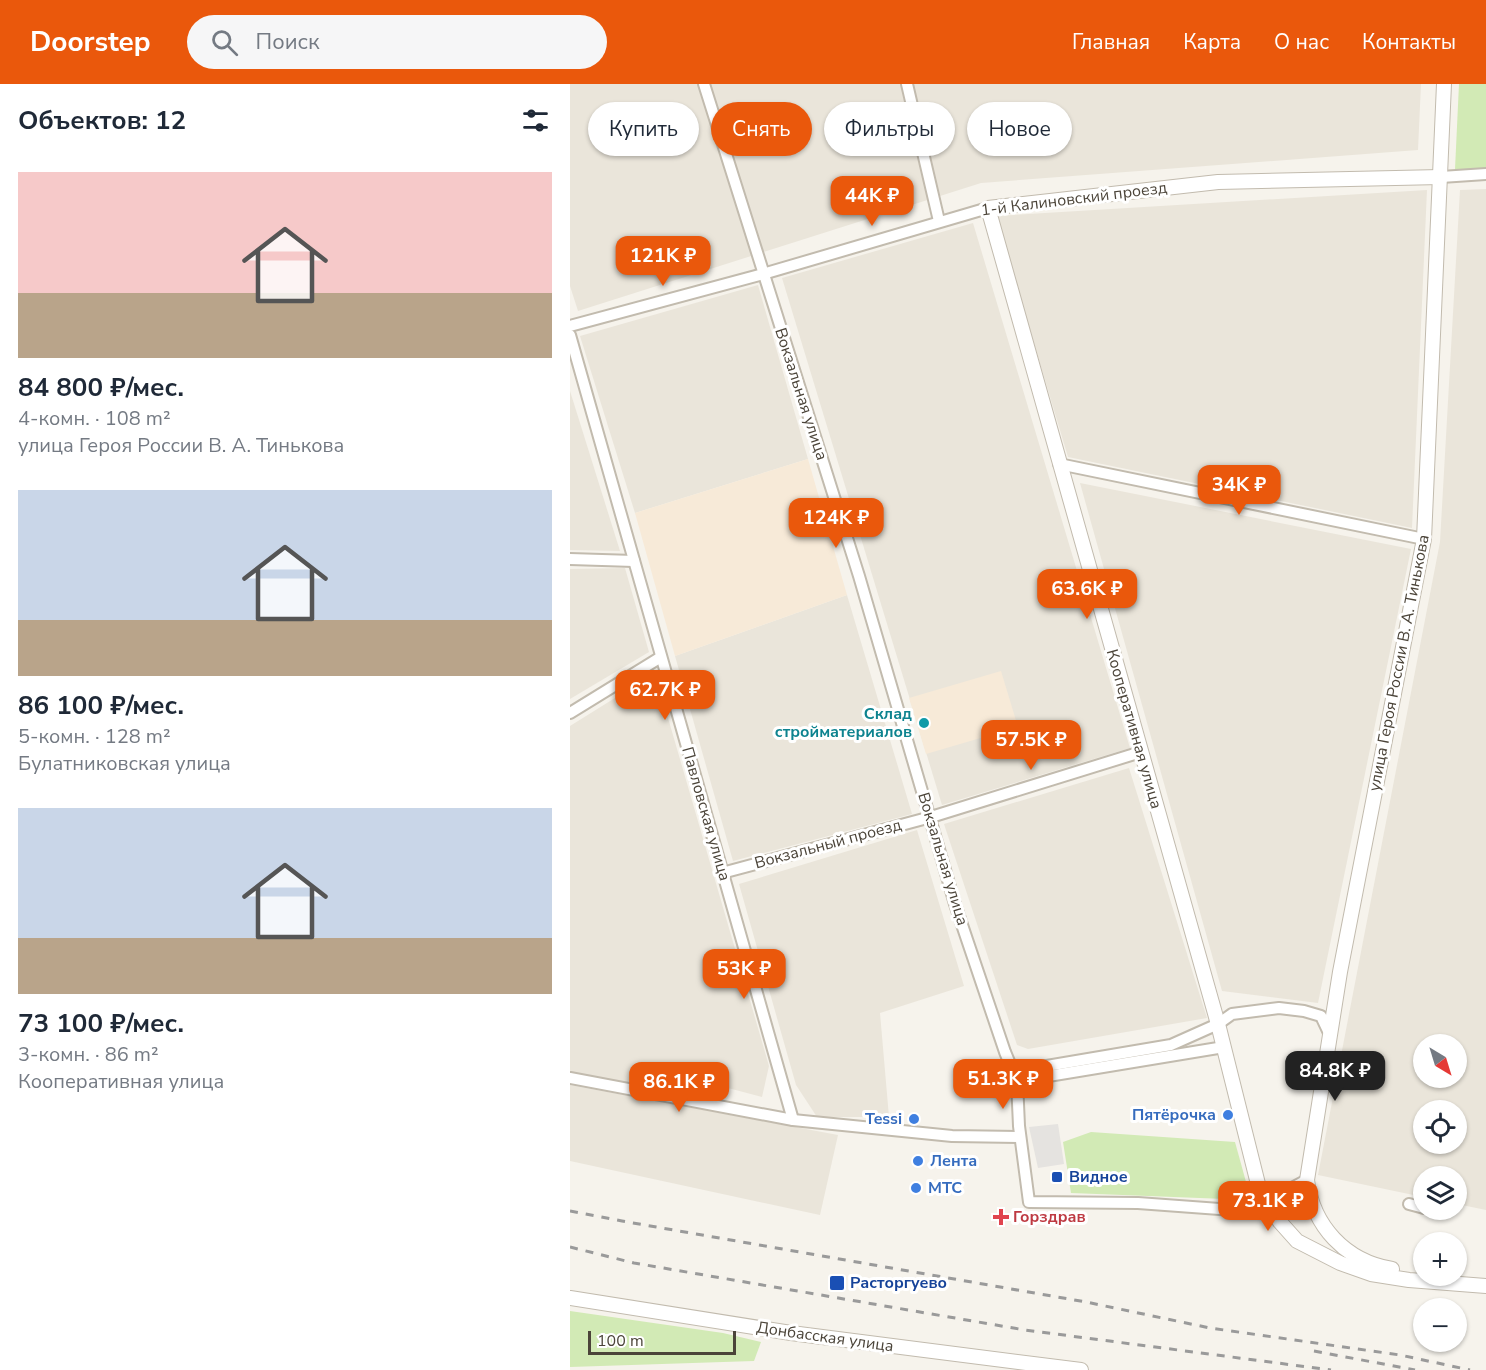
<!DOCTYPE html>
<html lang="ru">
<head>
<meta charset="utf-8">
<style>
	:root { --surface:#fff; --page:#f6f6f7; --text:#1f2937; --muted:#747a83; --accent:#ea580c }
	body { margin:0; font-family:"Nunito Sans",sans-serif; background:var(--page); color:var(--text); height:100vh; display:flex; flex-direction:column; font-size:22px; white-space:nowrap }
	* { box-sizing:border-box; margin:0 }
	p { font-size:20px; color:var(--muted) }
	.icon { flex:none; width:33px; height:33px; fill:none; stroke:currentColor; stroke-width:2; stroke-linecap:round; stroke-linejoin:round }
	.map { position:relative; flex:1; overflow:hidden }
	.panel { display:flex; flex-direction:column; background:var(--surface); width:570px }
	.panel>* { flex:none }
	.top-card { position:absolute; left:18px; top:18px; width:570px; height:54px; display:flex; gap:12px }
	.needle { width:39px; rotate:142deg }
	.buttons { position:absolute; left:843px; top:950px; display:grid; gap:12px }
	.buttons a { display:grid; place-items:center; width:54px; height:54px; border-radius:50%; background:var(--surface); box-shadow:0 2px 4px #0004; font-size:30px }
	.scale { position:absolute; left:18px; bottom:15px; width:148px; box-sizing:border-box; padding-left:6px; border:3px solid #4b4439; border-top:0; font-size:16px; line-height:21px; white-space:nowrap; color:#4b4439; -webkit-text-stroke:4px #fff; paint-order:stroke }
	.price { position:absolute; translate:-50% -51px; padding:0 14px; border-radius:12px; background:var(--accent); color:#fff; font-size:20px; line-height:39px; filter:drop-shadow(0 2px 3px #0008) }
	.price::after { content:''; position:absolute; left:50%; top:36px; width:18px; height:14px; margin-left:-9px; background:inherit; clip-path:polygon(0 0,100% 0,50% 100%) }
	.price.selected { background:#222; color:#fff }
	ul { padding:0; list-style:none }
	li { display:grid; align-content:center; gap:12px; height:318px; padding:0 18px }
	li span { display:grid; place-items:center; height:186px; border-radius:0px; color:#555 }
	li>.icon { margin-inline-start:auto }
	span .icon { width:108px; height:108px; fill:#fffc; stroke-width:1 }
	li b { font-size:26px }
	h2 { display:flex; justify-content:space-between; align-items:center; height:72px; padding:0 18px; font-size:26px }
	.tag { padding:0 21px; border-radius:27px; background:var(--surface); box-shadow:0 2px 4px #0004; font-size:21px; line-height:54px }
	.tag.selected { background:var(--accent); color:#fff }
	header { display:flex; align-items:center; gap:36px; box-sizing:border-box; height:84px; padding:0 30px; background:var(--accent); color:#fff }
	header strong { font-size:28px }
	nav { display:flex; gap:33px; margin-inline-start:auto; font-size:21px }
	.search { width:420px; height:54px; background:var(--page); display:flex; align-items:center; gap:15px; box-sizing:border-box; padding:0 21px; border-radius:33px; color:var(--muted); font-size:22px }
	main { display:flex; flex:1; min-height:0 }
	.map>svg:first-child { display:block }
	.residential { fill:#eae5da; fill-rule:evenodd }
	.commercial { fill:#f7ead8 }
	.green { fill:#d2eab5 }
	.parking { fill:#e5e3e0 }
	.lines { fill:none; stroke-linecap:round; stroke-linejoin:round }
	.minor-casing { stroke:#c2bbae; stroke-width:14 }
	.tertiary-casing { stroke:#c2bbae; stroke-width:16 }
	.minor { stroke:#fff; stroke-width:10 }
	.tertiary { stroke:#fff; stroke-width:14 }
	.rail { stroke:#9a9a9a; stroke-width:3; stroke-dasharray:8 8; stroke-linecap:butt }
	.culture-dot { fill:#0f9aa8; stroke:#fff; stroke-width:2 }
	.shop-dot { fill:#3f7fe0; stroke:#fff; stroke-width:2 }
	.transit-dot { fill:#1a4fb4; stroke:#fff; stroke-width:2 }
	.health-dot { fill:#e0444e; stroke:#fff; stroke-width:2 }
	.labels { text-anchor:middle; dominant-baseline:central; stroke-width:6; stroke-linejoin:round; paint-order:stroke }
	.street-label { font-size:16px; fill:#4b4439; stroke:#fff }
	.culture-label { font-size:16px; font-weight:bold; fill:#0d838f; stroke:#fff; text-anchor:end }
	.shop-label { font-size:16px; font-weight:bold; fill:#366cbe; stroke:#fff; text-anchor:end }
	.transit-label { font-size:16px; font-weight:bold; fill:#164399; stroke:#fff; text-anchor:start }
	.health-label { font-size:16px; font-weight:bold; fill:#be3a42; stroke:#fff; text-anchor:start }
</style>
</head>
<body>
<header>
<strong>Doorstep</strong>
<div class="search"><svg class="icon" aria-label="search" viewBox="0 0 24 24"><circle cx="10" cy="10" r="6"/><path d="M15 15l6 6"/></svg>Поиск</div>
<nav><a>Главная</a><a>Карта</a><a>О нас</a><a>Контакты</a></nav>
</header>
<main>
<section class="panel">
<h2>Объектов: 12<svg class="icon" aria-label="filters" viewBox="0 0 24 24"><path d="M4 7h16M4 17h16"/><circle cx="9" cy="7" r="2"/><circle cx="15" cy="17" r="2"/></svg></h2>
<ul>
<li><span style="background:linear-gradient(#f6c9c9 65%,#b9a48a 0)"><svg class="icon" aria-label="home" viewBox="0 0 24 24"><path d="M3 11l9-7 9 7M6 9v11h12V9"/></svg></span><div><b>84 800 ₽/мес.</b><p>4-комн. · 108 m²</p><p>улица Героя России В. А. Тинькова</p></div></li>
<li><span style="background:linear-gradient(#c9d6e8 70%,#b9a48a 0)"><svg class="icon" aria-label="home" viewBox="0 0 24 24"><path d="M3 11l9-7 9 7M6 9v11h12V9"/></svg></span><div><b>86 100 ₽/мес.</b><p>5-комн. · 128 m²</p><p>Булатниковская улица</p></div></li>
<li><span style="background:linear-gradient(#c9d6e8 70%,#b9a48a 0)"><svg class="icon" aria-label="home" viewBox="0 0 24 24"><path d="M3 11l9-7 9 7M6 9v11h12V9"/></svg></span><div><b>73 100 ₽/мес.</b><p>3-комн. · 86 m²</p><p>Кооперативная улица</p></div></li>
</ul>
</section>
<div class="map">
<svg width="916" height="1286" viewBox="0 0 916 1286">
	<rect width="100%" height="100%" fill="#f6f3ec"/>
	<g class="residential">
		<polygon points="0,0 851,0 848,66 411,99 8,227 0,202"/>
		<path d="M916,105V1126L887,1120L886,1092H854L853,1113L748,1091L870,458L890,106ZM854,960H886V993H854ZM854,1026H886V1059H854Z"/>
		<polygon points="857,106 842,444 498,373 426,132"/>
		<polygon points="403,139 560,664 372,721 212,194"/>
		<polygon points="188,201 238,375 65,429 10,252"/>
		<polygon points="0,307 50,467 0,466"/>
		<polygon points="510,399 841,465 748,919 652,907"/>
		<polygon points="55,484 79,568 0,615 0,485"/>
		<polygon points="277,511 342,730 163,777 105,572"/>
		<polygon points="85,589 199,982 192,1013 128,996 125,1013 0,995 0,642"/>
		<polygon points="559,684 637,934 458,965 447,961 374,740"/>
		<polygon points="347,746 394,902 310,929 319,1033 247,1033 226,1001 169,800"/>
		<polygon points="0,1001 268,1051 250,1131 0,1077"/>
	</g>
	<g class="commercial">
		<polygon points="238,375 277,511 105,572 65,429"/>
		<polygon points="431,587 448,643 356,670 339,614"/>
	</g>
	<g class="green">
		<polygon points="889,0 916,0 916,84 891,87 885,85"/>
		<polygon points="521,1048 665,1058 681,1116 501,1109 493,1058"/>
		<polygon points="0,1227 153,1249 191,1258 184,1277 0,1283"/>
	</g>
	<polygon class="parking" points="488,1040 494,1080 468,1084 459,1043"/>
	<g class="lines">
		<g class="minor-casing">
			<g id="minor">
				<polyline points="134,0 289,492 385,820 435,968 447,997"/>
				<polyline points="337,0 369,137"/>
				<polyline points="871,93 916,90"/>
				<polyline points="0,242 193,190 418,124"/>
				<polyline points="0,251 223,1036"/>
				<polyline points="489,380 854,455"/>
				<polyline points="0,475 64,477"/>
				<polyline points="0,629 91,573"/>
				<polyline points="152,789 361,733 571,668"/>
				<polyline points="0,994 223,1036 382,1052 450,1053"/>
				<polyline points="448,997 654,963"/>
				<polyline points="737,1096 696,1118 679,1124 663,1126 568,1119 459,1118 449,1042 447,997 459,985 601,961 648,940 662,930 709,924 734,927 751,932 760,951"/>
				<polyline points="839,1120 854,1124"/>
			</g>
		</g>
		<g class="tertiary-casing">
			<g id="tertiary">
				<polyline points="871,93 648,98 418,124 648,940 690,1108 710,1138 727,1157 770,1179 801,1190 839,1196 916,1202"/>
				<path d="M822,1185C775,1177 743,1142 737,1096L770,888L854,455L874,0"/>
				<polyline points="0,1214 221,1249 511,1286"/>
			</g>
		</g>
		<use href="#minor" class="minor"/>
		<use href="#tertiary" class="tertiary"/>
		<g class="rail">
			<polyline points="0,1127 52,1137 516,1218 640,1244 830,1271 900,1286"/>
			<polyline points="0,1163 64,1179 455,1246 761,1286"/>
			<polyline points="744,1267 845,1286"/>
		</g>
	</g>
	<circle class="culture-dot" cx="354" cy="639" r="6"/>
	<g class="shop-dot">
		<circle cx="658" cy="1031" r="6"/>
		<circle cx="344" cy="1035" r="6"/>
		<circle cx="348" cy="1077" r="6"/>
		<circle cx="346" cy="1104" r="6"/>
	</g>
	<g class="transit-dot">
		<rect x="481" y="1087" width="12" height="12" rx="3"/>
		<rect x="259" y="1191" width="16" height="16" rx="3"/>
	</g>
	<path class="health-dot" d="M428 1124h6v6h6v6h-6v6h-6v-6h-6v-6h6z"/>
	<g class="labels">
		<g class="street-label">
			<text transform="translate(504 115) rotate(-7)">1-й Калиновский проезд</text>
			<text transform="translate(231 310) rotate(72)">Вокзальная улица</text>
			<text transform="translate(829 579) rotate(-79)">улица Героя России В. А. Тинькова</text>
			<text transform="translate(564 645) rotate(74)">Кооперативная улица</text>
			<text transform="translate(136 730) rotate(74)">Павловская улица</text>
			<text transform="translate(258 760) rotate(-15)">Вокзальный проезд</text>
			<text transform="translate(373 775) rotate(73)">Вокзальная улица</text>
			<text transform="translate(255 1253) rotate(8)">Донбасская улица</text>
		</g>
		<g class="culture-label">
			<text x="342" y="630">Склад<tspan x="342" dy="18">стройматериалов</tspan></text>
		</g>
		<g class="shop-label">
			<text x="646" y="1031">Пятёрочка</text>
			<text x="332" y="1035">Tessi</text>
			<text x="360" y="1077" text-anchor="start">Лента</text>
			<text x="358" y="1104" text-anchor="start">МТС</text>
		</g>
		<g class="transit-label">
			<text x="499" y="1093">Видное</text>
			<text x="280" y="1199">Расторгуево</text>
		</g>
		<g class="health-label">
			<text x="443" y="1133">Горздрав</text>
		</g>
	</g>
</svg>
<div class="buttons">
<a><svg class="needle" viewBox="-14 -14 28 28"><path d="M0-13l5 13h-10z" fill="#e53935"/><path d="M0 13l5-13h-10z" fill="#747a83"/></svg></a>
<a><svg class="icon" aria-label="locate" viewBox="0 0 24 24"><circle cx="12" cy="12" r="6"/><path d="M12 2v4M12 18v4M2 12h4M18 12h4"/></svg></a>
<a><svg class="icon" aria-label="layers" viewBox="0 0 24 24"><path d="M12 4l9 5-9 5-9-5zM3 14l9 5 9-5"/></svg></a>
<a>+</a>
<a>−</a>
</div>
<div class="scale">100 m</div>
<b class="price" style="left:302px;top:143px">44K ₽</b>
<b class="price" style="left:93px;top:203px">121K ₽</b>
<b class="price" style="left:669px;top:432px">34K ₽</b>
<b class="price" style="left:266px;top:465px">124K ₽</b>
<b class="price" style="left:517px;top:536px">63.6K ₽</b>
<b class="price" style="left:95px;top:637px">62.7K ₽</b>
<b class="price" style="left:461px;top:687px">57.5K ₽</b>
<b class="price" style="left:174px;top:916px">53K ₽</b>
<b class="price selected" style="left:765px;top:1018px">84.8K ₽</b>
<b class="price" style="left:433px;top:1026px">51.3K ₽</b>
<b class="price" style="left:109px;top:1029px">86.1K ₽</b>
<b class="price" style="left:698px;top:1148px">73.1K ₽</b>
<div class="top-card">
<a class="tag">Купить</a>
<a class="tag selected">Снять</a>
<a class="tag">Фильтры</a>
<a class="tag">Новое</a>
</div>
</div>
</main>
</body>
</html>
